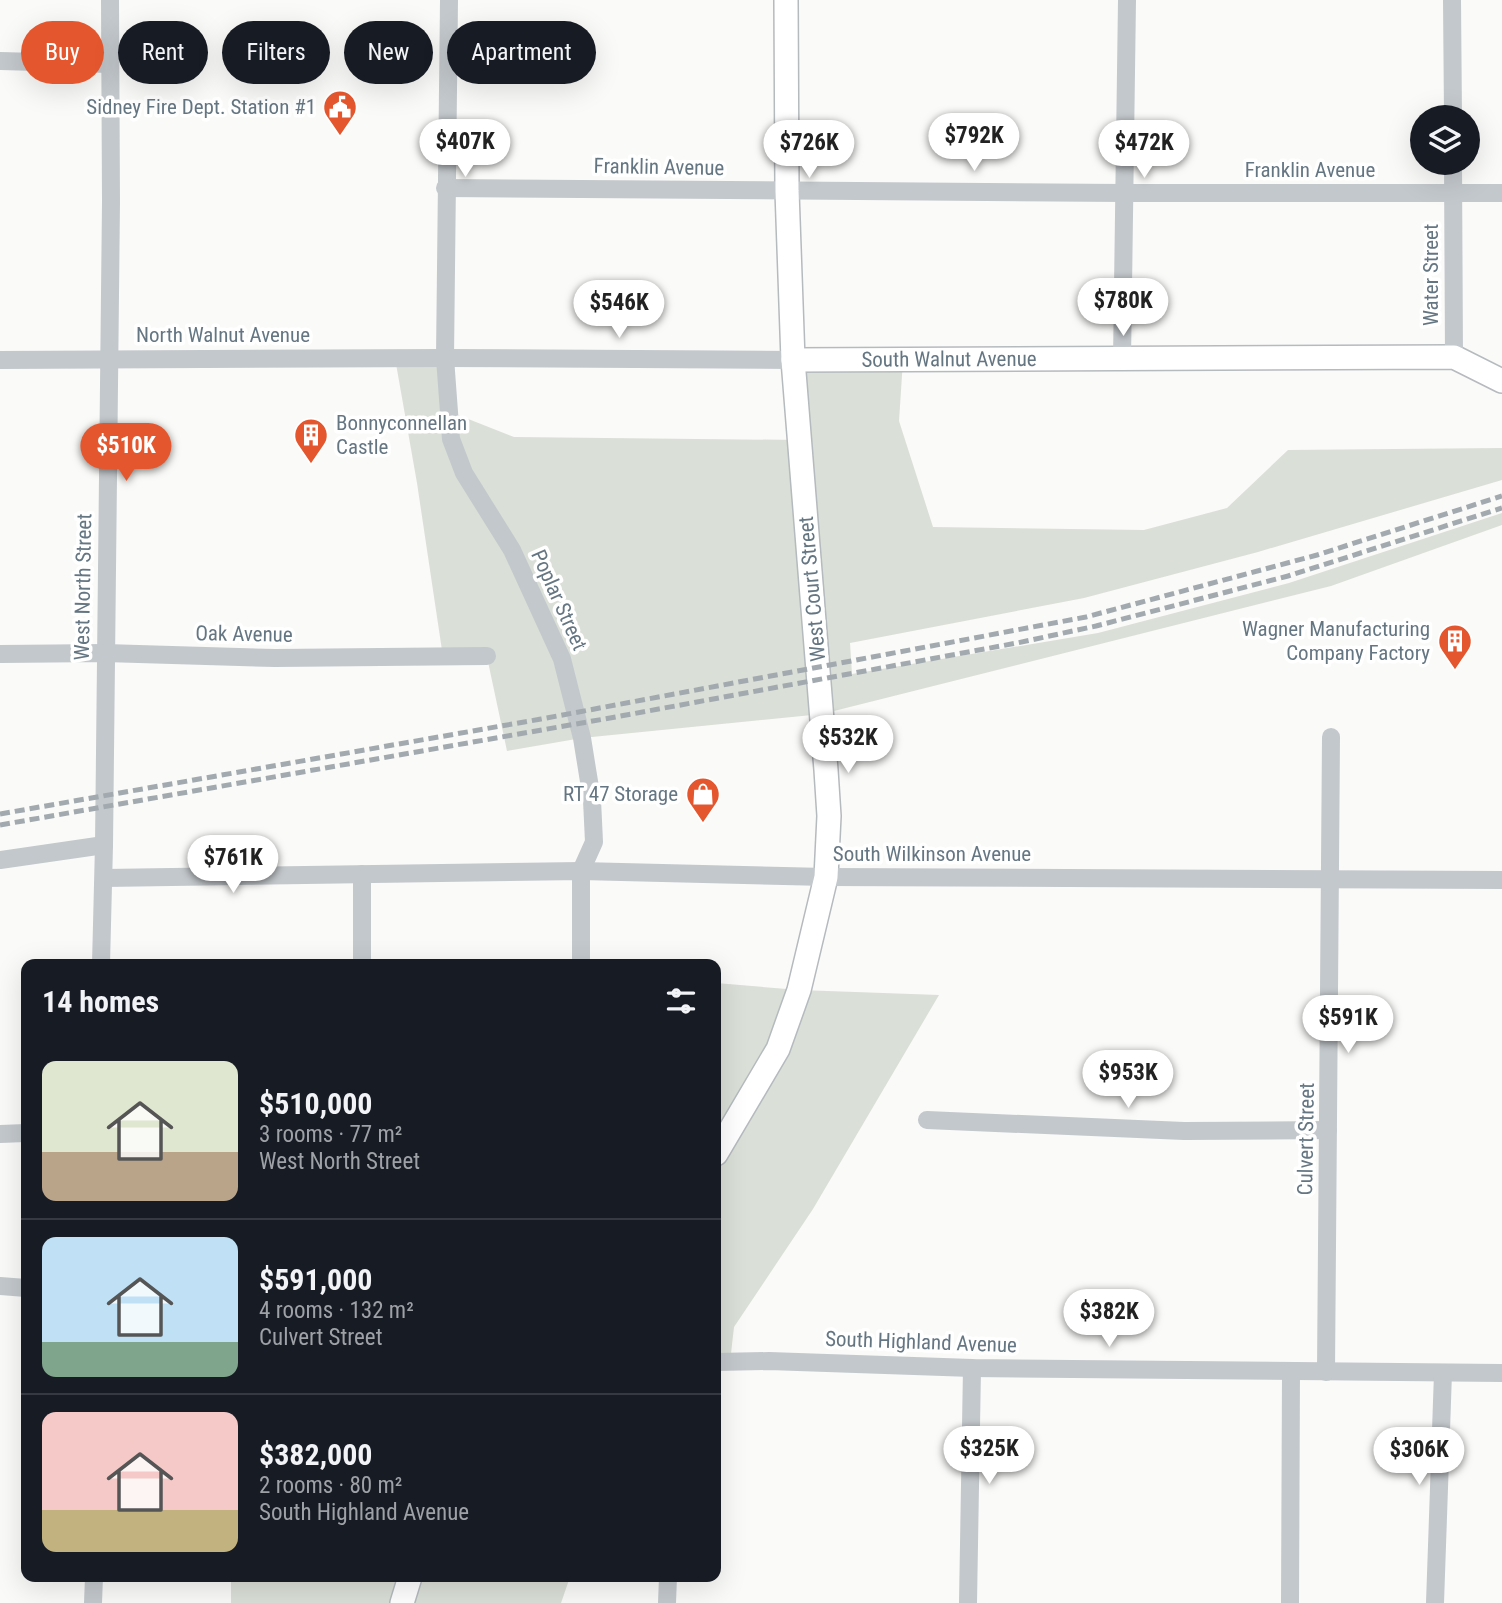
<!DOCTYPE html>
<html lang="en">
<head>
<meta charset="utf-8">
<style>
	:root { --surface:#171b24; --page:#242831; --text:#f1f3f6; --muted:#9ea1a6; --line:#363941; --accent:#e4572e }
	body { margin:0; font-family:"Roboto Condensed",sans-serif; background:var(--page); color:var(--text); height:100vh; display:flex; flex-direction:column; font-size:26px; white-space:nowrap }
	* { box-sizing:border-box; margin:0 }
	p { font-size:23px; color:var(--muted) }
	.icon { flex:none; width:38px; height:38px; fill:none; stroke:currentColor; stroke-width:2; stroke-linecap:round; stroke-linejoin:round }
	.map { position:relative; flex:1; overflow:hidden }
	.panel { position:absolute; left:21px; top:959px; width:700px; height:623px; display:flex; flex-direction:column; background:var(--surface); border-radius:14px; box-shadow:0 7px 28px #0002 }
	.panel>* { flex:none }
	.guide { position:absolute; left:21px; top:21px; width:700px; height:63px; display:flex; gap:14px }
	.fabs { position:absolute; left:1410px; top:105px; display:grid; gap:14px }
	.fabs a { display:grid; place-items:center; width:70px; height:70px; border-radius:50%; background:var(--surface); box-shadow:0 7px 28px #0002; font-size:35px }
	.price { position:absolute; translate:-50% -60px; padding:0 16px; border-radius:24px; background:#fff; color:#222; font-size:23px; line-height:46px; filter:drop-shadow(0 2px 4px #0008) }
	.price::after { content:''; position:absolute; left:50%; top:42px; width:21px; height:16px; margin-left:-10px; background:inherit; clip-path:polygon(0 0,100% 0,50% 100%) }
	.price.on { background:var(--accent); color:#fff }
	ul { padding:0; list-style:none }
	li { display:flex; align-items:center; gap:21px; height:175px; padding:0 21px }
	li+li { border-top:2px solid var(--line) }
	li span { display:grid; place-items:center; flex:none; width:196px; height:140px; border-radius:14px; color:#555 }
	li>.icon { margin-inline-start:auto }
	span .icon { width:84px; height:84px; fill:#fffc; stroke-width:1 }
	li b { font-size:30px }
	h2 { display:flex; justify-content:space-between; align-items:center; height:84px; padding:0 21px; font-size:30px }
	.tag { padding:0 24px; border-radius:32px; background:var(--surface); box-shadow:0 7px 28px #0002; font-size:24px; line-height:63px }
	.tag.on { background:var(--accent); color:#fff }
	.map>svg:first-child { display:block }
	.green { fill:#dadfd7 }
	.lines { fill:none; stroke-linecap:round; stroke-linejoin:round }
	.major-casing { stroke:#b5babe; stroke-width:26 }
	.minor { stroke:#c3c8cc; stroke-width:18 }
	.major { stroke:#fff; stroke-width:23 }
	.rail { stroke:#a2aab0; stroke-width:5; stroke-dasharray:10 5; stroke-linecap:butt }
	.labels { text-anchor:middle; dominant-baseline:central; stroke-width:7; stroke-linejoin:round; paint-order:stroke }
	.poi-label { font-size:21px; fill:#657683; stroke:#fff; text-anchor:end }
	.street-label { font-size:21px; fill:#657683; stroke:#fff }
</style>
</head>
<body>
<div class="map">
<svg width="1502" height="1603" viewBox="0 0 1502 1603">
	<rect width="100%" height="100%" fill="#fafaf8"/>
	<g class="green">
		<polygon points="395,358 445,358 448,411 514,437 799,440 793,360 903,360 899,421 933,527 1144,530 1227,508 1288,450 1502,448 1502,480 1258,552 1084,598 850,643 852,674 1098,633 1289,583 1502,513 1502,525 1331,586 822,714 582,738 507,751 487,657 443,657 417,483"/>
		<polygon points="716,983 799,990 939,995 813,1209 734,1327 730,1362 716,1362"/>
		<polygon points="231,1577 570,1577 561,1603 231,1603"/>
	</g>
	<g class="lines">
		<g class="major-casing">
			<g id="major">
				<path id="s1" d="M793,360L1454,357L1502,381"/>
				<polyline points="716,1154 778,1049 799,990 826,877 829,816 826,770 793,360 787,191 786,0"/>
				<polyline points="402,1603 410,1577"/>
			</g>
		</g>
		<g class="minor">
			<polyline points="449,0 445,358 451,439 464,473 512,550 562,659 582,738 592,800 594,842 581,871 581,964"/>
			<polyline points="1452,0 1453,117"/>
			<polyline points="0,61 110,64"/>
			<polyline points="1453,163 1454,357"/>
			<polyline points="445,188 1124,193 1502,193"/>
			<polyline points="0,360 445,358 793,360"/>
			<polyline points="1122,360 1127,0"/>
			<polyline points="0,654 105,653 275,658 487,656"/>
			<polyline points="0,860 104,845"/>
			<polyline points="104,878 581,871 826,877 1502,880"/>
			<polyline points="101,964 104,845 111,202 110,0"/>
			<polyline points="362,964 362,874"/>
			<polyline points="927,1120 1184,1131 1328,1130"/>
			<polyline points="0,1134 26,1133"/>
			<polyline points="0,1286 26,1288"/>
			<polyline points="716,1362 769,1361 972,1368 1502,1373"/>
			<polyline points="1326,1372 1331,737"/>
			<polyline points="93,1603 94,1577"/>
			<polyline points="667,1603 668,1577"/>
			<polyline points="968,1603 972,1368"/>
			<polyline points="1290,1603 1291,1372"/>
			<polyline points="1435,1603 1443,1373"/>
		</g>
		<use href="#major" class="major"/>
		<g class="rail">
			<polyline points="0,814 541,719 1086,617 1317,555 1502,496"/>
			<polyline points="0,825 610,718 1017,643 1096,626 1288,576 1502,508"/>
		</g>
	</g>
	<defs>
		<g id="civic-pin" transform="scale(1.75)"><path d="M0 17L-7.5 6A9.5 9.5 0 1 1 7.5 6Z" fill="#e4572e" stroke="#fff"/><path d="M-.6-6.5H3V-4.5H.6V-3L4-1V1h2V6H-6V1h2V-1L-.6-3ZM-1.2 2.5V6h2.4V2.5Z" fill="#fff"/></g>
		<g id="building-pin" transform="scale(1.75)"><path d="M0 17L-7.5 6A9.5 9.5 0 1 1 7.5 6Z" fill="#e4572e" stroke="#fff"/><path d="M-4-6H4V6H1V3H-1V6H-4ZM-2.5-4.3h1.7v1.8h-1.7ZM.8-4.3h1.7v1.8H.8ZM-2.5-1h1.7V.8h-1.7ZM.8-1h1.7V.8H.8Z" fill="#fff"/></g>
		<g id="shop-pin" transform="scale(1.75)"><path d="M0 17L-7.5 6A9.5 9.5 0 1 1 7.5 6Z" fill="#e4572e" stroke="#fff"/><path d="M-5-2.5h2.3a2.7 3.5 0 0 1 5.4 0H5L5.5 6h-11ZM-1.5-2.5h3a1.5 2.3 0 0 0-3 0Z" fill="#fff"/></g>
	</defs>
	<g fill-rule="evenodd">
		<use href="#civic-pin" x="340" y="107"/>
		<use href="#building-pin" x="311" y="435"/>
		<use href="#building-pin" x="1455" y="641"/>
		<use href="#shop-pin" x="703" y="794"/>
	</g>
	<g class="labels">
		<g class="poi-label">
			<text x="316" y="107">Sidney Fire Dept. Station #1</text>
			<text x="336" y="423" text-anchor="start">Bonnyconnellan<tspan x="336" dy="24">Castle</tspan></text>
			<text x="1430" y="629">Wagner Manufacturing<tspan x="1430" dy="24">Company Factory</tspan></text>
			<text x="678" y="794">RT 47 Storage</text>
		</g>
		<g class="street-label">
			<text transform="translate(659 167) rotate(1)">Franklin Avenue</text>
			<text x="1310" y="170">Franklin Avenue</text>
			<text transform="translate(1431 275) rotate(-90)">Water Street</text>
			<text x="223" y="335">North Walnut Avenue</text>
			<text stroke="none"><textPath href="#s1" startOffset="156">South Walnut Avenue</textPath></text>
			<text transform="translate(83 587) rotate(-89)">West North Street</text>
			<text transform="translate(812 589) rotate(-95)">West Court Street</text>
			<text transform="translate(559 600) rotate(66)">Poplar Street</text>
			<text transform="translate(244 634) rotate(1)">Oak Avenue</text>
			<text x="932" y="854">South Wilkinson Avenue</text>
			<text transform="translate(1306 1139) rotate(-89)">Culvert Street</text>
			<text transform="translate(921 1342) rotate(2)">South Highland Avenue</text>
		</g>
	</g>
</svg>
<div class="fabs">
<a><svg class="icon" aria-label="layers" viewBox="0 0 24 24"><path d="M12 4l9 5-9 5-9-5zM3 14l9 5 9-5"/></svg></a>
</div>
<b class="price" style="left:974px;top:173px">$792K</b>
<b class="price" style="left:465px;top:179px">$407K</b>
<b class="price" style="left:809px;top:180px">$726K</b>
<b class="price" style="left:1144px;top:180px">$472K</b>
<b class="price" style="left:1123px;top:338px">$780K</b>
<b class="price" style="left:619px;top:340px">$546K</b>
<b class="price on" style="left:126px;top:483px">$510K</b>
<b class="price" style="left:848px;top:775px">$532K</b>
<b class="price" style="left:233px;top:895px">$761K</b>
<b class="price" style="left:1348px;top:1055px">$591K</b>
<b class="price" style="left:1128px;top:1110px">$953K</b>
<b class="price" style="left:1109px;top:1349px">$382K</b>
<b class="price" style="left:989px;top:1486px">$325K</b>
<b class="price" style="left:1419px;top:1487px">$306K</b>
<div class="guide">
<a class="tag on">Buy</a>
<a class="tag">Rent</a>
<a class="tag">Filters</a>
<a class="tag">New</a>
<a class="tag">Apartment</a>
</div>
<section class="panel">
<h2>14 homes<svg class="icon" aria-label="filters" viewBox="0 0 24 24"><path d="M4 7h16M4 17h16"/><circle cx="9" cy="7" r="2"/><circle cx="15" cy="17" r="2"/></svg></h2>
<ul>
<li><span style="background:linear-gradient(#dfe7d0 65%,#b9a48a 0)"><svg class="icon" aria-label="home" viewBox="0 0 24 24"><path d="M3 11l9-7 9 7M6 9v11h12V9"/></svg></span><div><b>$510,000</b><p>3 rooms · 77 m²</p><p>West North Street</p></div></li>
<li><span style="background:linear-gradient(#bfe0f5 75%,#7fa58c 0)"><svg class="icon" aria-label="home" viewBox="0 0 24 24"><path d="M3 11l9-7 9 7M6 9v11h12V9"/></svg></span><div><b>$591,000</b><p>4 rooms · 132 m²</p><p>Culvert Street</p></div></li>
<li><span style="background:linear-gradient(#f6c9c9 70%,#c2b280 0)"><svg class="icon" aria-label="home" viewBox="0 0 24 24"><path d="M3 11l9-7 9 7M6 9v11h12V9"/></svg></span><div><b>$382,000</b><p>2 rooms · 80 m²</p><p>South Highland Avenue</p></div></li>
</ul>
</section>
</div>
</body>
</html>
